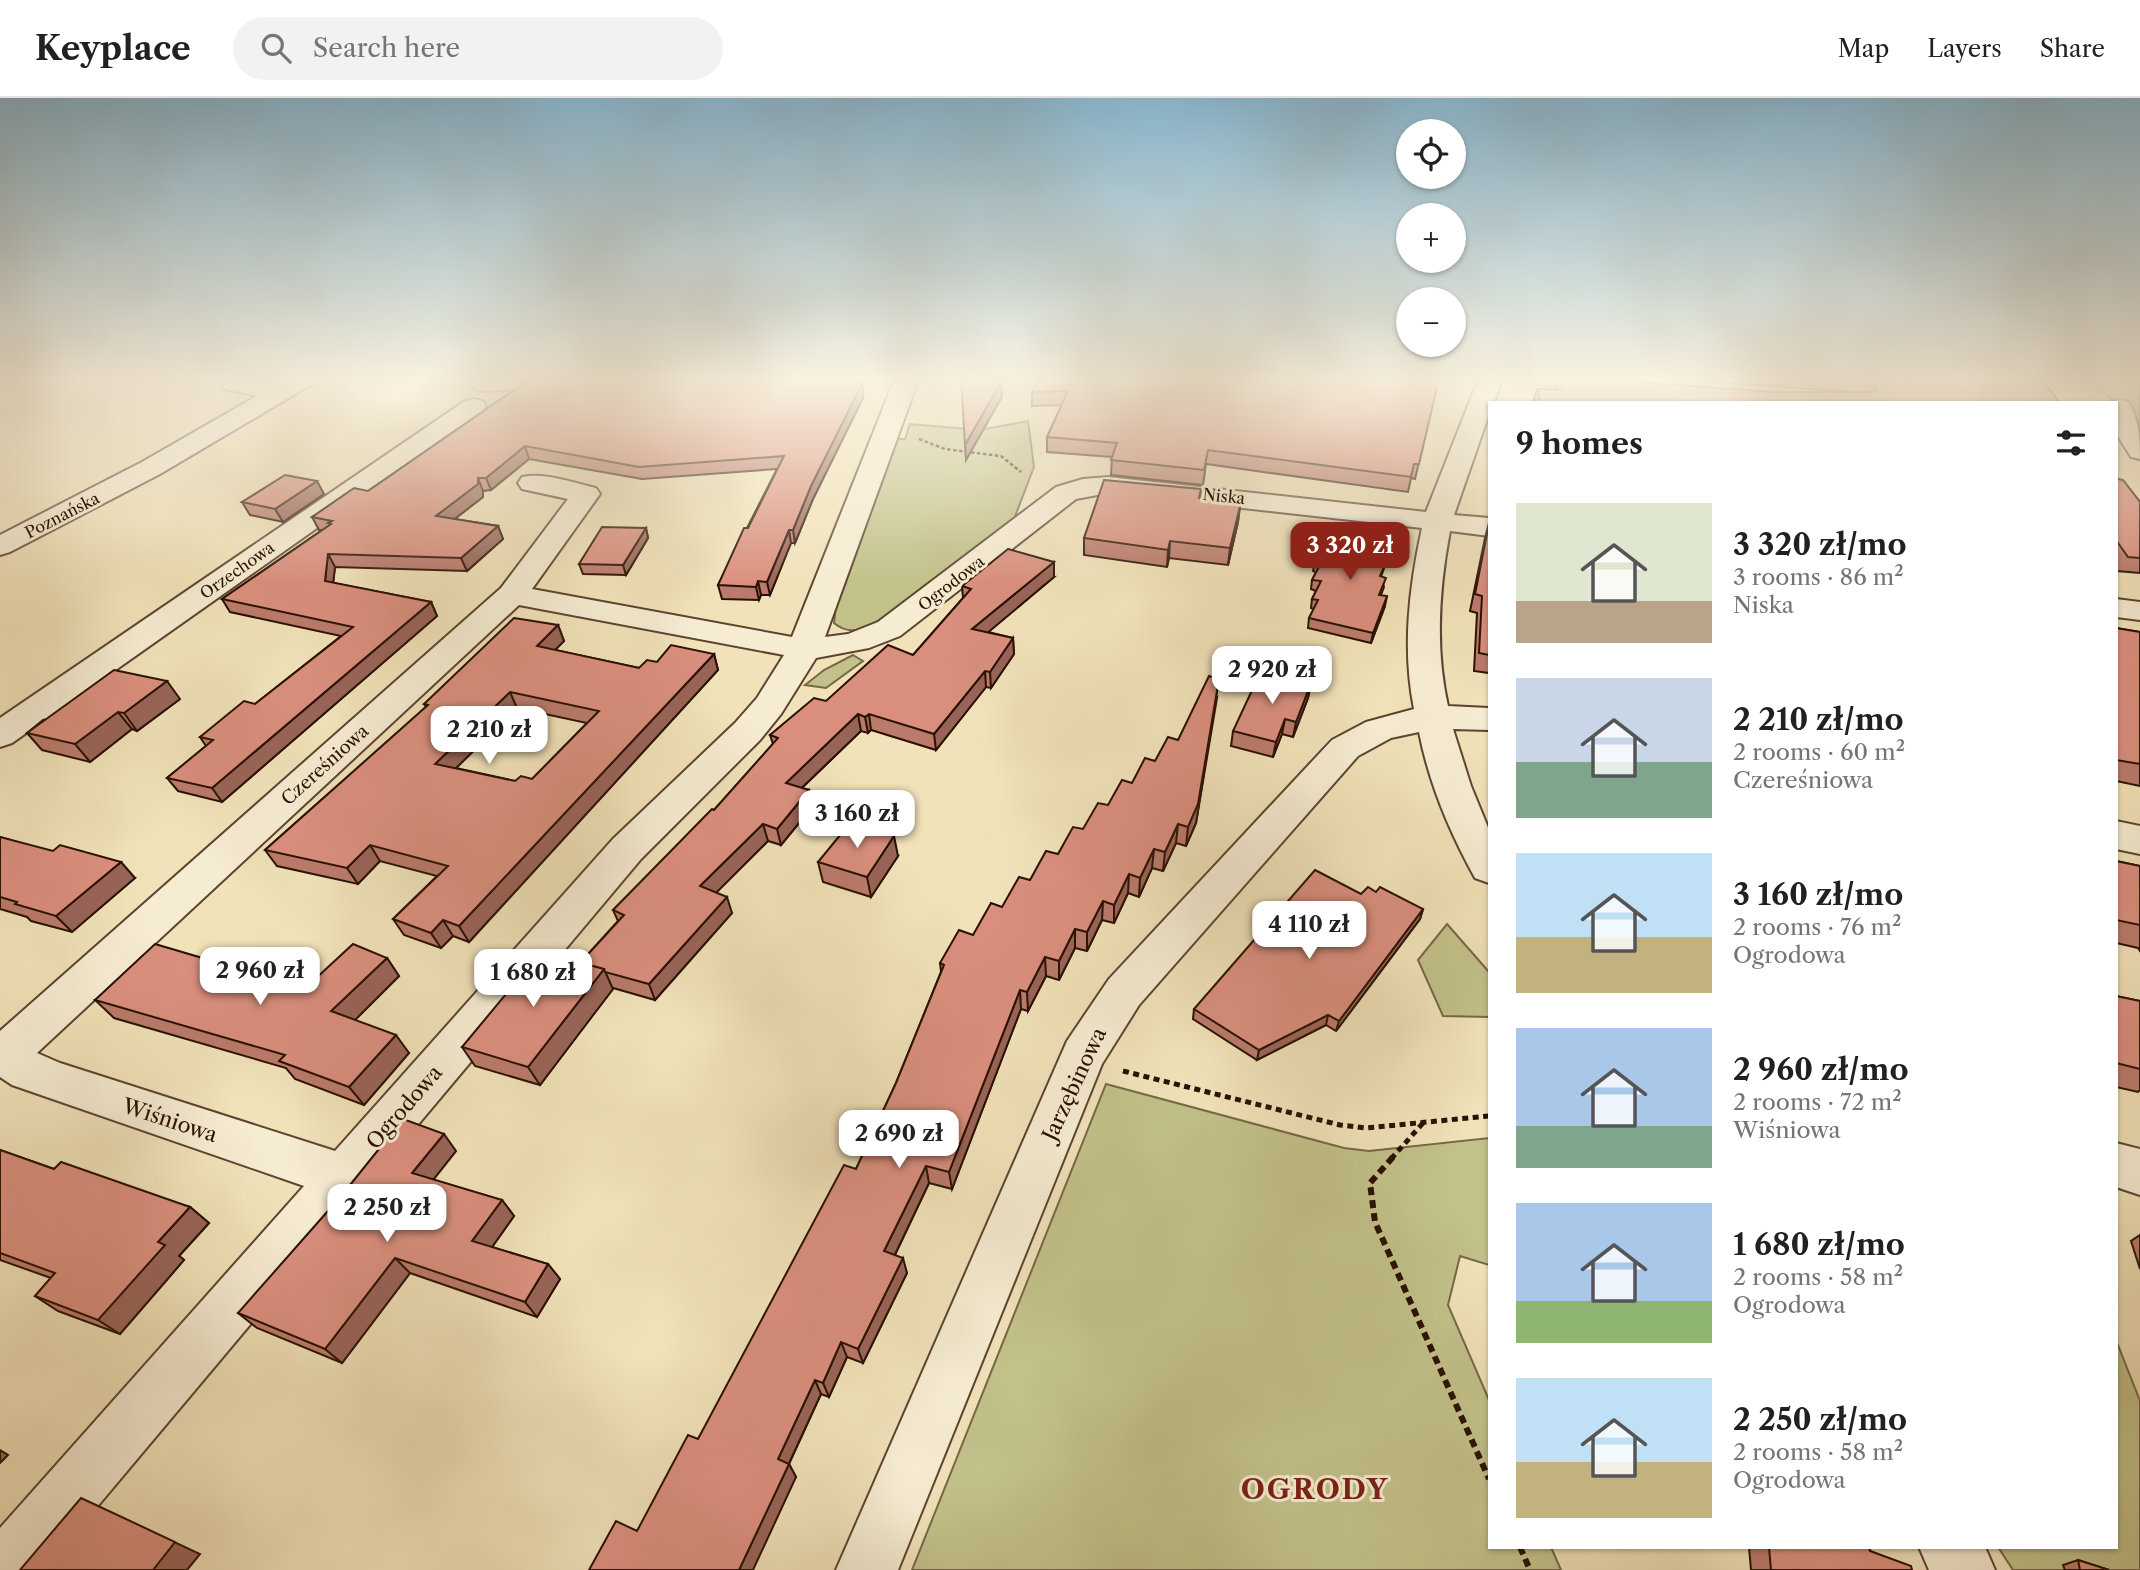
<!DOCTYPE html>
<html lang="en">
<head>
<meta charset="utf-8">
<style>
	:root { --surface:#fff; --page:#f2f2f2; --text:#202124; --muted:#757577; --line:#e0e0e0; --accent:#8f2418 }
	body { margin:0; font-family:"Libre Caslon Text",serif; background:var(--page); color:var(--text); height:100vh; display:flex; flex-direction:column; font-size:26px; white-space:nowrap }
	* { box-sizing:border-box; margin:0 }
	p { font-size:23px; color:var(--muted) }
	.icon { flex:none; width:38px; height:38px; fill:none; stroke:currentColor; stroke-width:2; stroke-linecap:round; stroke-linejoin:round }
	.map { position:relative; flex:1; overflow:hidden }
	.sheet { position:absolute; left:1488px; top:303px; width:630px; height:1148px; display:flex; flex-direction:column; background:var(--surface); border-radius:0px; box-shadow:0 2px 5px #0004 }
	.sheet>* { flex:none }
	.buttons { position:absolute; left:1396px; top:21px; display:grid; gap:14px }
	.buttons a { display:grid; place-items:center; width:70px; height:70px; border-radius:50%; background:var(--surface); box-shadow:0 2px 5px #0004; font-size:35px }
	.price { position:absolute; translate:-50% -60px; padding:0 16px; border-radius:14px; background:#fff; color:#222; font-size:23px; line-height:46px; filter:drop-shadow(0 2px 4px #0008) }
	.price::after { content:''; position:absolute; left:50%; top:42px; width:21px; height:16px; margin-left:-10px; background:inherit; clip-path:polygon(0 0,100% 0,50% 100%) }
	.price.active { background:var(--accent); color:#fff }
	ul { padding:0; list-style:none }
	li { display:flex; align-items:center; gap:21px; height:175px; padding:0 28px }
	li span { display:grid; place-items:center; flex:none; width:196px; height:140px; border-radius:0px; color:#555 }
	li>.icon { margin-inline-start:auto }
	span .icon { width:84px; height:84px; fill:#fffc; stroke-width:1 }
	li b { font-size:30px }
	h2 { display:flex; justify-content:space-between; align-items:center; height:84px; padding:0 28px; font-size:30px }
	header { display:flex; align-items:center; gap:42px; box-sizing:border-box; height:98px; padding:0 35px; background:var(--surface); border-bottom:2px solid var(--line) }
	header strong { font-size:33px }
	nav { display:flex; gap:38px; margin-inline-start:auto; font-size:24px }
	.search { width:490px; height:63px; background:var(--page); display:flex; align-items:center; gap:18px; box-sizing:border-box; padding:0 24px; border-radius:38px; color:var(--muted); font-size:26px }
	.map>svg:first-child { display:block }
	.green { fill:#c2c18a; stroke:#766847; stroke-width:2 }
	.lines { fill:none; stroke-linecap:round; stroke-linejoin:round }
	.minor-casing { stroke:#5c4431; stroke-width:4 }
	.path-far2 { stroke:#2a1004; stroke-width:2.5; stroke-dasharray:3.5 2.5; stroke-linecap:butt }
	.path-far1 { stroke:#2a1004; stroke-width:5; stroke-dasharray:6 4.5; stroke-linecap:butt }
	.path { stroke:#2a1004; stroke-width:6; stroke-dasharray:8 5; stroke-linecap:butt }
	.minor { fill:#f6ecd2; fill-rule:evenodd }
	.wall { fill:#bb7b6c; stroke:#2a1004; stroke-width:2; fill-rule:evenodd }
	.shaded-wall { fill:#996458; stroke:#2a1004; stroke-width:2 }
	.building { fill:#da8f7e; stroke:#2a1004; stroke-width:2; fill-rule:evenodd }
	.labels { text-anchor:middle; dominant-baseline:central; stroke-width:6; stroke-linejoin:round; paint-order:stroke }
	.far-street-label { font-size:16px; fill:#2a1004; stroke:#f6ecd2 }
	.street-label { font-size:18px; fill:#2a1004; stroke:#f6ecd2 }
	.near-street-label { font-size:21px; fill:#2a1004; stroke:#f6ecd2 }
	.near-district-label { font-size:28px; font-weight:bold; letter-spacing:2px; fill:#7a1f14; stroke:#f6ecd2 }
</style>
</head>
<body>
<header>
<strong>Keyplace</strong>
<div class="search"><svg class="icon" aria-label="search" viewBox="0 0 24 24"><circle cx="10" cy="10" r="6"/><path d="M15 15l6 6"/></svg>Search here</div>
<nav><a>Map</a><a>Layers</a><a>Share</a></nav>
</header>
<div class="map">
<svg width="2140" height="1472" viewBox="0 0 2140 1472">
	<rect width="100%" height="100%" fill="#f1e2b9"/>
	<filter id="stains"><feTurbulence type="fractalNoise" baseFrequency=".00286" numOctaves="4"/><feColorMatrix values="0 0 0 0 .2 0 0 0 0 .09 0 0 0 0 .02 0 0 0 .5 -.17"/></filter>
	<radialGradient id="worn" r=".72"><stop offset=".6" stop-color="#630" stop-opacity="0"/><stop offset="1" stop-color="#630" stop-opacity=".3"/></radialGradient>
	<g class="green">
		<polygon points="2082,280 2140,280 2140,342 2116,304"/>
		<path d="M1028,323L1034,369L1014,421L877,526C861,532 848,537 834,525L836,507L896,341H905L910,326L980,332Z"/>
		<polygon points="853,557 863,563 826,590 805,587 824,572"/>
		<polygon points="1447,826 1489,874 1489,919 1443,918 1418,862"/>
		<polygon points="1106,986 1344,1050 1369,1053 1489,1040 1489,1167 1460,1158 1448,1207 1489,1302 1489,1449 1551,1449 1561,1472 912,1472"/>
		<polygon points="2116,1242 2140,1303 2140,1472 2013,1472 1998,1449 2116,1449"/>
	</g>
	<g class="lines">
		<g class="minor-casing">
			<g id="minor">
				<polygon points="227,280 252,280 251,282 276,287 289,280 318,280 314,285 160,376 10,454 0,457 0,437 142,364 257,298 225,291 222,286"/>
				<polygon points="479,280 621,280 617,285 609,287 483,293 474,291 471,286"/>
				<path d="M895,280H919L825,539L848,536L878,524L1056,389L1083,381L1108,379L1426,414L1479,280H1503L1494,304H1489V316L1454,417L1489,420V438L1450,433C1439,491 1435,551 1448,608L1489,610V632L1453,631L1471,688L1489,732V785L1475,780C1450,735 1429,685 1419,634L1391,640L1358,658L1139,907L1102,966L898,1472H836L1067,943L1109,881L1332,642L1366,624L1414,611C1402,551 1409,490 1422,430L1108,395L1076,401L900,538L869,550L816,560L781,616L760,642L641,761L44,1472H0V1430L304,1088L12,987L0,979V933L501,490L568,401L522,391L518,385L522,379C544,374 574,385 596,390L600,396L532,491L792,539ZM519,507L784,557L757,600L735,625L613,741L335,1053L60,965L37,955Z"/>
				<polygon points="1530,280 1618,280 1622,285 1618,290 1610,292 1542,287 1534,285"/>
				<polygon points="474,301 483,303 486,308 483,313 12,645 0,649 0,620 465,303"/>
				<path d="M2119,302L2128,304C2139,320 2140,342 2140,361L2131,359L2116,335V304H2110Z"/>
				<polygon points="2116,501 2140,504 2140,522 2116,519"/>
				<polygon points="2116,723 2140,728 2140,756 2116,751"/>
				<polygon points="2116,1045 2140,1051 2140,1097 2116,1089"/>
				<polygon points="1919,1449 1985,1449 1995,1472 1929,1472"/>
			</g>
		</g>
		<polyline class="path-far2" points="919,341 945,351 1001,358 1021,374"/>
		<g class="path-far1">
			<polyline points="1123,973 1340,1027 1366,1030 1489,1018"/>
			<polyline points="1391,1061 1423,1025"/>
		</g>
		<g class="path">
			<polyline points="1393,1059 1370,1085 1375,1124 1489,1381"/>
			<polyline points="1520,1449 1530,1472"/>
		</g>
		<use href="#minor" class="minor"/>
	</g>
	<g class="wall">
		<polygon points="1439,280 1415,381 1411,380 1408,394 1206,366 1203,387 1111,377 1112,359 1047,354 1047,339 1062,307 1032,308 1032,294"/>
		<polygon points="1558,280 1773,294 1850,294 1663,280 2041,280 2059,304 1533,304 1537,291 1555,292"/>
		<polygon points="530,281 863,300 813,401 795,445 791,445 770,497 761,497 759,502 722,501 718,487 777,371 642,381 529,361 491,392 483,393 483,399 454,421 498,428 503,441 467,473 335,469 333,485 431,504 437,518 222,704 178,693 167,680 206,648 200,639 255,606 341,538 230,514 222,501 322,432 319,432 312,419 368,393"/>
		<polygon points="2116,379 2140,404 2140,475 2117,473 2116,471"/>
		<polygon points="1201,391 1200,400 1240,408 1238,424 1228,467 1169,460 1167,469 1084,457 1084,440"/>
		<polygon points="324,396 283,424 250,417 242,404"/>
		<polygon points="1489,425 1489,575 1474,573 1477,515 1470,513 1485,440"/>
		<polygon points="646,430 648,440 626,477 583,476 579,466"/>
		<polygon points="1387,445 1382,461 1387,462 1381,479 1384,489 1381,497 1385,508 1371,545 1308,530 1309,520 1314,511 1311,510 1312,501 1316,493 1311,491 1312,482 1316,474 1313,473 1315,464"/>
		<polygon points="1054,479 988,534 1013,540 1014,556 991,590 986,589 936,652 871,632 868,635 861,633 802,690 809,692 813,708 781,747 768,743 716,794 732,815 655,902 613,890 540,987 475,968 462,949 580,865 618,823 613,812 714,712 773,646 770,637 826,603 913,557 963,500 962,488"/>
		<path d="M558,527L564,543L555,552L639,570L657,564L714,556L718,572L469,844L453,838L441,850L404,837L393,821L437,778L380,763L358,786L277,768L265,752L426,609L424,606ZM517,610L587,625L532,681L515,683L456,670Z"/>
		<polygon points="2116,530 2140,534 2140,688 2116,683"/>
		<polygon points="1311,585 1308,600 1293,639 1282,636 1273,659 1231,648 1233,633"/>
		<polygon points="1217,600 1196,725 1186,748 1176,745 1163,773 1152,770 1139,799 1128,795 1114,825 1102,822 1087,853 1075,850 1059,882 1046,878 1028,913 1021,911 952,1091 929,1085 895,1157 907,1175 863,1265 847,1259 829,1299 821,1296 789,1366 796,1379 637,1433 698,1341 856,1071 896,985 941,874 940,865 973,837 1058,756 1178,642"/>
		<polygon points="180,601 137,633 132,631 90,664 42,652 27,635 43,622"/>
		<polygon points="0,739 135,780 72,834 31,823 27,819 0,811"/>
		<polygon points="898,758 871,799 823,784 818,764"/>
		<polygon points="2116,763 2140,768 2140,853 2138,850 2116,845"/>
		<polygon points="1376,794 1423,811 1420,821 1336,933 1326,927 1257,962 1193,921 1194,911 1361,796"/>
		<polygon points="387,860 399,878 355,922 409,955 364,1007 295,981 286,970 114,920 95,902 250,874 313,883"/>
		<polygon points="2116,898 2140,903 2140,992 2138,994 2116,989"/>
		<polygon points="0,1052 54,1071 190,1109 209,1125 179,1158 184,1162 120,1236 58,1213 35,1198 51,1180 0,1162"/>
		<polygon points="456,1053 433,1082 502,1102 514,1118 492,1149 548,1166 560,1181 537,1219 410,1175 342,1265 257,1230 238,1215"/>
		<polygon points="2140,1137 2140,1171 2131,1143"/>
		<polygon points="1749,1449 1869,1449 1870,1453 1912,1472 1751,1472"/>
		<polygon points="2078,1462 2109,1472 2065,1472 2063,1467"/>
	</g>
	<g class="shaded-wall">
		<polygon points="861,280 863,280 863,300 813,401 795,445 793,432 811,388"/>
		<polygon points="1001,284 1002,299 966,362 965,347"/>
		<polygon points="525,348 529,361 491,392 486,380"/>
		<polygon points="478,380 483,393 483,399 442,431 436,418"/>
		<polygon points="317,383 324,396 283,424 275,411"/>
		<polygon points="1240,408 1238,424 1228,467 1230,450"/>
		<polygon points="498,428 503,441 467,473 461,460"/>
		<polygon points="646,430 648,440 626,477 623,467"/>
		<polygon points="789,432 791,445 770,497 767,484"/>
		<polygon points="1170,443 1169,460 1167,469 1168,452"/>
		<polygon points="328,456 335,469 332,496 325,483"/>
		<polygon points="1054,464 1054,479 973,547 972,531"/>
		<polygon points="758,483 761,497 759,502 756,489"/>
		<polygon points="1387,498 1385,508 1371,545 1373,535"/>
		<polygon points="431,504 437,518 222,704 212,690"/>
		<polygon points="558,527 564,543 543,564 537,548"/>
		<polygon points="1013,540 1014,556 991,590 990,574"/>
		<polygon points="714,556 718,572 469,844 459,828"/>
		<polygon points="985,573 986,589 936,652 934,636"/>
		<polygon points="1219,581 1196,725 1186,748 1188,729"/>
		<polygon points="167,583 180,601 137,633 124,615"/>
		<polygon points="1311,585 1308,600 1293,639 1296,624"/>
		<polygon points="510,594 517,610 444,682 435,666"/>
		<polygon points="118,614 132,631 90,664 75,646"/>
		<polygon points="858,616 861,633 790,701 786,685"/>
		<polygon points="869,616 871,632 868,635 865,619"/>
		<polygon points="1285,621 1282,636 1273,659 1276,644"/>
		<polygon points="809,692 813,708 781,747 777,731"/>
		<polygon points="763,726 768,743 706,805 700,788"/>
		<polygon points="1178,726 1176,745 1163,773 1165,754"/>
		<polygon points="894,738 898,758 871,799 867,779"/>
		<polygon points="370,747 380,763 358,786 347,770"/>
		<polygon points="1154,751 1152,770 1139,799 1140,780"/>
		<polygon points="121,764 135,780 72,834 56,818"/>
		<polygon points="1129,776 1128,795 1114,825 1114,807"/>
		<polygon points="727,799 732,815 655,902 649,886"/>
		<polygon points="1103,803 1102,822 1087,853 1087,834"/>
		<polygon points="1423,811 1420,821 1336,933 1339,923"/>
		<polygon points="443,822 453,838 441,850 431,835"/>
		<polygon points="1075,831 1075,850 1059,882 1059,863"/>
		<polygon points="1045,859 1046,878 1028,913 1027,894"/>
		<polygon points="387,860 399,878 345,932 331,913"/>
		<polygon points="604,871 613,891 540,987 528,969"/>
		<polygon points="1020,892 1021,911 952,1091 949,1074"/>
		<polygon points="1328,917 1326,927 1257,962 1259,952"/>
		<polygon points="396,937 409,955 364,1007 349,989"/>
		<polygon points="444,1036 456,1053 425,1092 412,1075"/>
		<polygon points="926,1068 929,1085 889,1169 884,1153"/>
		<polygon points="502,1102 514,1118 485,1159 472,1143"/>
		<polygon points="190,1109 209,1125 179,1158 184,1162 120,1236 98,1222 158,1144"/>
		<polygon points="395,1160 410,1175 342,1265 325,1251"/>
		<polygon points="903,1160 907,1175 863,1265 858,1251"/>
		<polygon points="548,1166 560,1181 537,1219 525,1204"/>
		<polygon points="841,1244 847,1259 829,1299 823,1285"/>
		<polygon points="815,1282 821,1296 785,1374 778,1361"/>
		<polygon points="0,1352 8,1357 0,1365"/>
		<polygon points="789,1366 796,1379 753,1472 739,1472"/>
		<polygon points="108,1413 200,1456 187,1472 153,1472"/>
	</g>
	<g class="building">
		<polygon points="566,280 861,280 861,288 811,388 793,432 789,432 767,484 758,483 756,489 718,487 744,430 748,430 784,358 639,369 525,348 486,380 478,380 478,386 436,418 498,428 461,460 328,456 325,483 431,504 212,690 167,680 213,642 200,639 244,603 255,606 353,529 222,501 331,426 328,425 332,423 312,419 354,390 368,393 530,281"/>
		<polygon points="961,280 1001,280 1001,284 965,347"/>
		<polygon points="1039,280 1439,280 1419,366 1414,366 1411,379 1208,352 1204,372 1111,362 1117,345 1047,339 1068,293 1032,294"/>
		<polygon points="1559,280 1581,280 1773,294 1875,294 1877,292 1874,285 1863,282 1834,280 2041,280 2059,304 1540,304 1537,291 1563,292"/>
		<polygon points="285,377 317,383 275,411 242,404"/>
		<polygon points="2116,379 2118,381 2123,382 2140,404 2140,460 2128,459 2116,442"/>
		<polygon points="1104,382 1201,391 1199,400 1240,408 1230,450 1170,443 1168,452 1084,440"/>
		<polygon points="1489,426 1489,557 1479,555 1482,498 1475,496"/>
		<polygon points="602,429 646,430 623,467 579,466"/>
		<polygon points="1329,433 1387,445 1380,461 1387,462 1380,478 1386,480 1379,497 1387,498 1373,535 1309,520 1318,502 1312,501 1321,483 1312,482 1321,465 1315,464"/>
		<polygon points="1008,451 1054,464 972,531 1013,540 990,574 985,573 934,636 869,616 865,619 858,616 786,685 809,692 777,731 763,726 700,788 727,799 649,886 605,874 604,871 580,865 624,817 613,812 712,711 714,712 778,640 770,637 814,600 826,603 888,547 913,557 971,491 962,488"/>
		<path d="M514,520L558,527L537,548L639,570L647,562L657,564L671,547L714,556L459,828L443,822L431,835L393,821L448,768L370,747L347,770L265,752L428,607L424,606ZM510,594L599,613L532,681L521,678L515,683L435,666Z"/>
		<polygon points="2116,530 2140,534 2140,666 2116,662"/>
		<polygon points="114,572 167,583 124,615 118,614 75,646 27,635"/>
		<polygon points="1261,573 1311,585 1296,624 1285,621 1276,644 1233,633"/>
		<polygon points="1209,578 1219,581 1198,706 1188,729 1178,726 1165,754 1154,751 1140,780 1129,776 1114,807 1103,803 1087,834 1075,831 1059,863 1045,859 1027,894 1020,892 949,1074 926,1068 884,1153 903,1160 858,1251 841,1244 823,1285 815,1282 778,1361 789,1366 739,1472 589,1472 616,1423 637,1433 688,1337 698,1341 844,1067 856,1071 896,985 944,867 940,865 959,832 973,837 991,805 1002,809 1019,779 1030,782 1046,753 1058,756 1073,729 1083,731 1098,705 1108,707 1122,682 1132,685 1145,660 1155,663 1168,639 1178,642"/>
		<polygon points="850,725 894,738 867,779 818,764"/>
		<polygon points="0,739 53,753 60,747 121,764 56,818 15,806 17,804 0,799"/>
		<polygon points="2116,763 2140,768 2140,827 2116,822"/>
		<polygon points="1315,772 1361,796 1368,789 1376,794 1380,789 1423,811 1339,923 1328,917 1259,952 1194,911"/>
		<polygon points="155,846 250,874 256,868 313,883 353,846 387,860 331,913 396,937 349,989 279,963 285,957 95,902"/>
		<polygon points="541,854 604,871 528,969 462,949"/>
		<polygon points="2116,898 2140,903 2140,971 2116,965"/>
		<polygon points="403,1021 444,1036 412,1075 502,1102 472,1143 548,1166 525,1204 395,1160 325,1251 238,1215 342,1097"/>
		<polygon points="0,1052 54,1071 61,1064 190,1109 158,1144 165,1147 98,1222 35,1198 55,1175 0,1155"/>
		<polygon points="81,1400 175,1444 153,1472 20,1472"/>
		<polygon points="1769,1449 1869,1449 1870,1453 1911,1468 1912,1472 1771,1472"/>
		<polygon points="2078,1462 2109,1472 2080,1472"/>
	</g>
	<linearGradient id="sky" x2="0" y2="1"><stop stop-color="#89b8d2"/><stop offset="0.58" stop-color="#f9f2e0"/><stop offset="1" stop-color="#f9f2e0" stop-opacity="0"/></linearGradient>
	<rect width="2140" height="486" fill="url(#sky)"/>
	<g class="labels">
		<g class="far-street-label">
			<text transform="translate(1224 398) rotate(6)">Niska</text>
			<text transform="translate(62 417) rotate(-27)">Poznańska</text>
			<text transform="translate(237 472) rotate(-35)">Orzechowa</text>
			<text transform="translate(951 485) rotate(-38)">Ogrodowa</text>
		</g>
		<g class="street-label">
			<text transform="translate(325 667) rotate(-42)">Czereśniowa</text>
		</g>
		<g class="near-street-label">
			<text transform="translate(1074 986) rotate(-65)">Jarzębinowa</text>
			<text transform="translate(404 1009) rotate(-49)">Ogrodowa</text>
			<text transform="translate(170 1022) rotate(18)">Wiśniowa</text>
		</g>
		<g class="near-district-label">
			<text x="1315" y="1391">OGRODY</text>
		</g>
	</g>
	<rect width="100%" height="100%" filter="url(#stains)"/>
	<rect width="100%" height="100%" fill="url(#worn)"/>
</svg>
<div class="buttons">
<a><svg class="icon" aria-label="locate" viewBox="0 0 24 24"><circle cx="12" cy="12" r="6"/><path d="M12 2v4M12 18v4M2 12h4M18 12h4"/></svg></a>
<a>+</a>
<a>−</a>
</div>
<b class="price active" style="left:1350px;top:484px">3 320 zł</b>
<b class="price" style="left:1272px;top:608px">2 920 zł</b>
<b class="price" style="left:489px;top:668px">2 210 zł</b>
<b class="price" style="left:857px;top:752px">3 160 zł</b>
<b class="price" style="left:1309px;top:863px">4 110 zł</b>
<b class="price" style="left:260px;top:909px">2 960 zł</b>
<b class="price" style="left:533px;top:911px">1 680 zł</b>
<b class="price" style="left:899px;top:1072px">2 690 zł</b>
<b class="price" style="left:387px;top:1146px">2 250 zł</b>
<section class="sheet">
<h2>9 homes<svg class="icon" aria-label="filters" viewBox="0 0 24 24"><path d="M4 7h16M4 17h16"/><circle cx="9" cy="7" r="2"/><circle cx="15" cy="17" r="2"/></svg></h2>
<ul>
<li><span style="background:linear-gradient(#dfe7d0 70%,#b9a48a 0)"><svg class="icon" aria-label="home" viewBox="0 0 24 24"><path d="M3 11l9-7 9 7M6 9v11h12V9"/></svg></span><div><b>3 320 zł/mo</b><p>3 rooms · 86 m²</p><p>Niska</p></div></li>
<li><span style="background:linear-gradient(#c9d6e8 60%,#7fa58c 0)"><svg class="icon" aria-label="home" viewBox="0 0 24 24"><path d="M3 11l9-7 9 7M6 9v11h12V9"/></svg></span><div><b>2 210 zł/mo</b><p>2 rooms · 60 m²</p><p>Czereśniowa</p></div></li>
<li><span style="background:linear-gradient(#bfe0f5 60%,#c2b280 0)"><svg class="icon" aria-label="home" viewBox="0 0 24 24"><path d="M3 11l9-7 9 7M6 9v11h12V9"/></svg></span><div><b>3 160 zł/mo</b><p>2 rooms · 76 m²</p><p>Ogrodowa</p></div></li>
<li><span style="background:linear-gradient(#a9c7e8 70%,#7fa58c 0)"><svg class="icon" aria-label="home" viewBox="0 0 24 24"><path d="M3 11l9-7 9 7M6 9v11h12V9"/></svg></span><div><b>2 960 zł/mo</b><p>2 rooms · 72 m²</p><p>Wiśniowa</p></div></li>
<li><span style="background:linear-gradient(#a9c7e8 70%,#8fb573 0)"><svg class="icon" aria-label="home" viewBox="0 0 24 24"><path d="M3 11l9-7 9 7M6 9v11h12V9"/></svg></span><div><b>1 680 zł/mo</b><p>2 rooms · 58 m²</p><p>Ogrodowa</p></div></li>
<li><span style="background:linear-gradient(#bfe0f5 60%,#c2b280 0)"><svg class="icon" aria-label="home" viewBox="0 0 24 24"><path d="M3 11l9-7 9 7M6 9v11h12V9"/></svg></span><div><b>2 250 zł/mo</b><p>2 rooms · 58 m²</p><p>Ogrodowa</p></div></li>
</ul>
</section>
</div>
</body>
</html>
